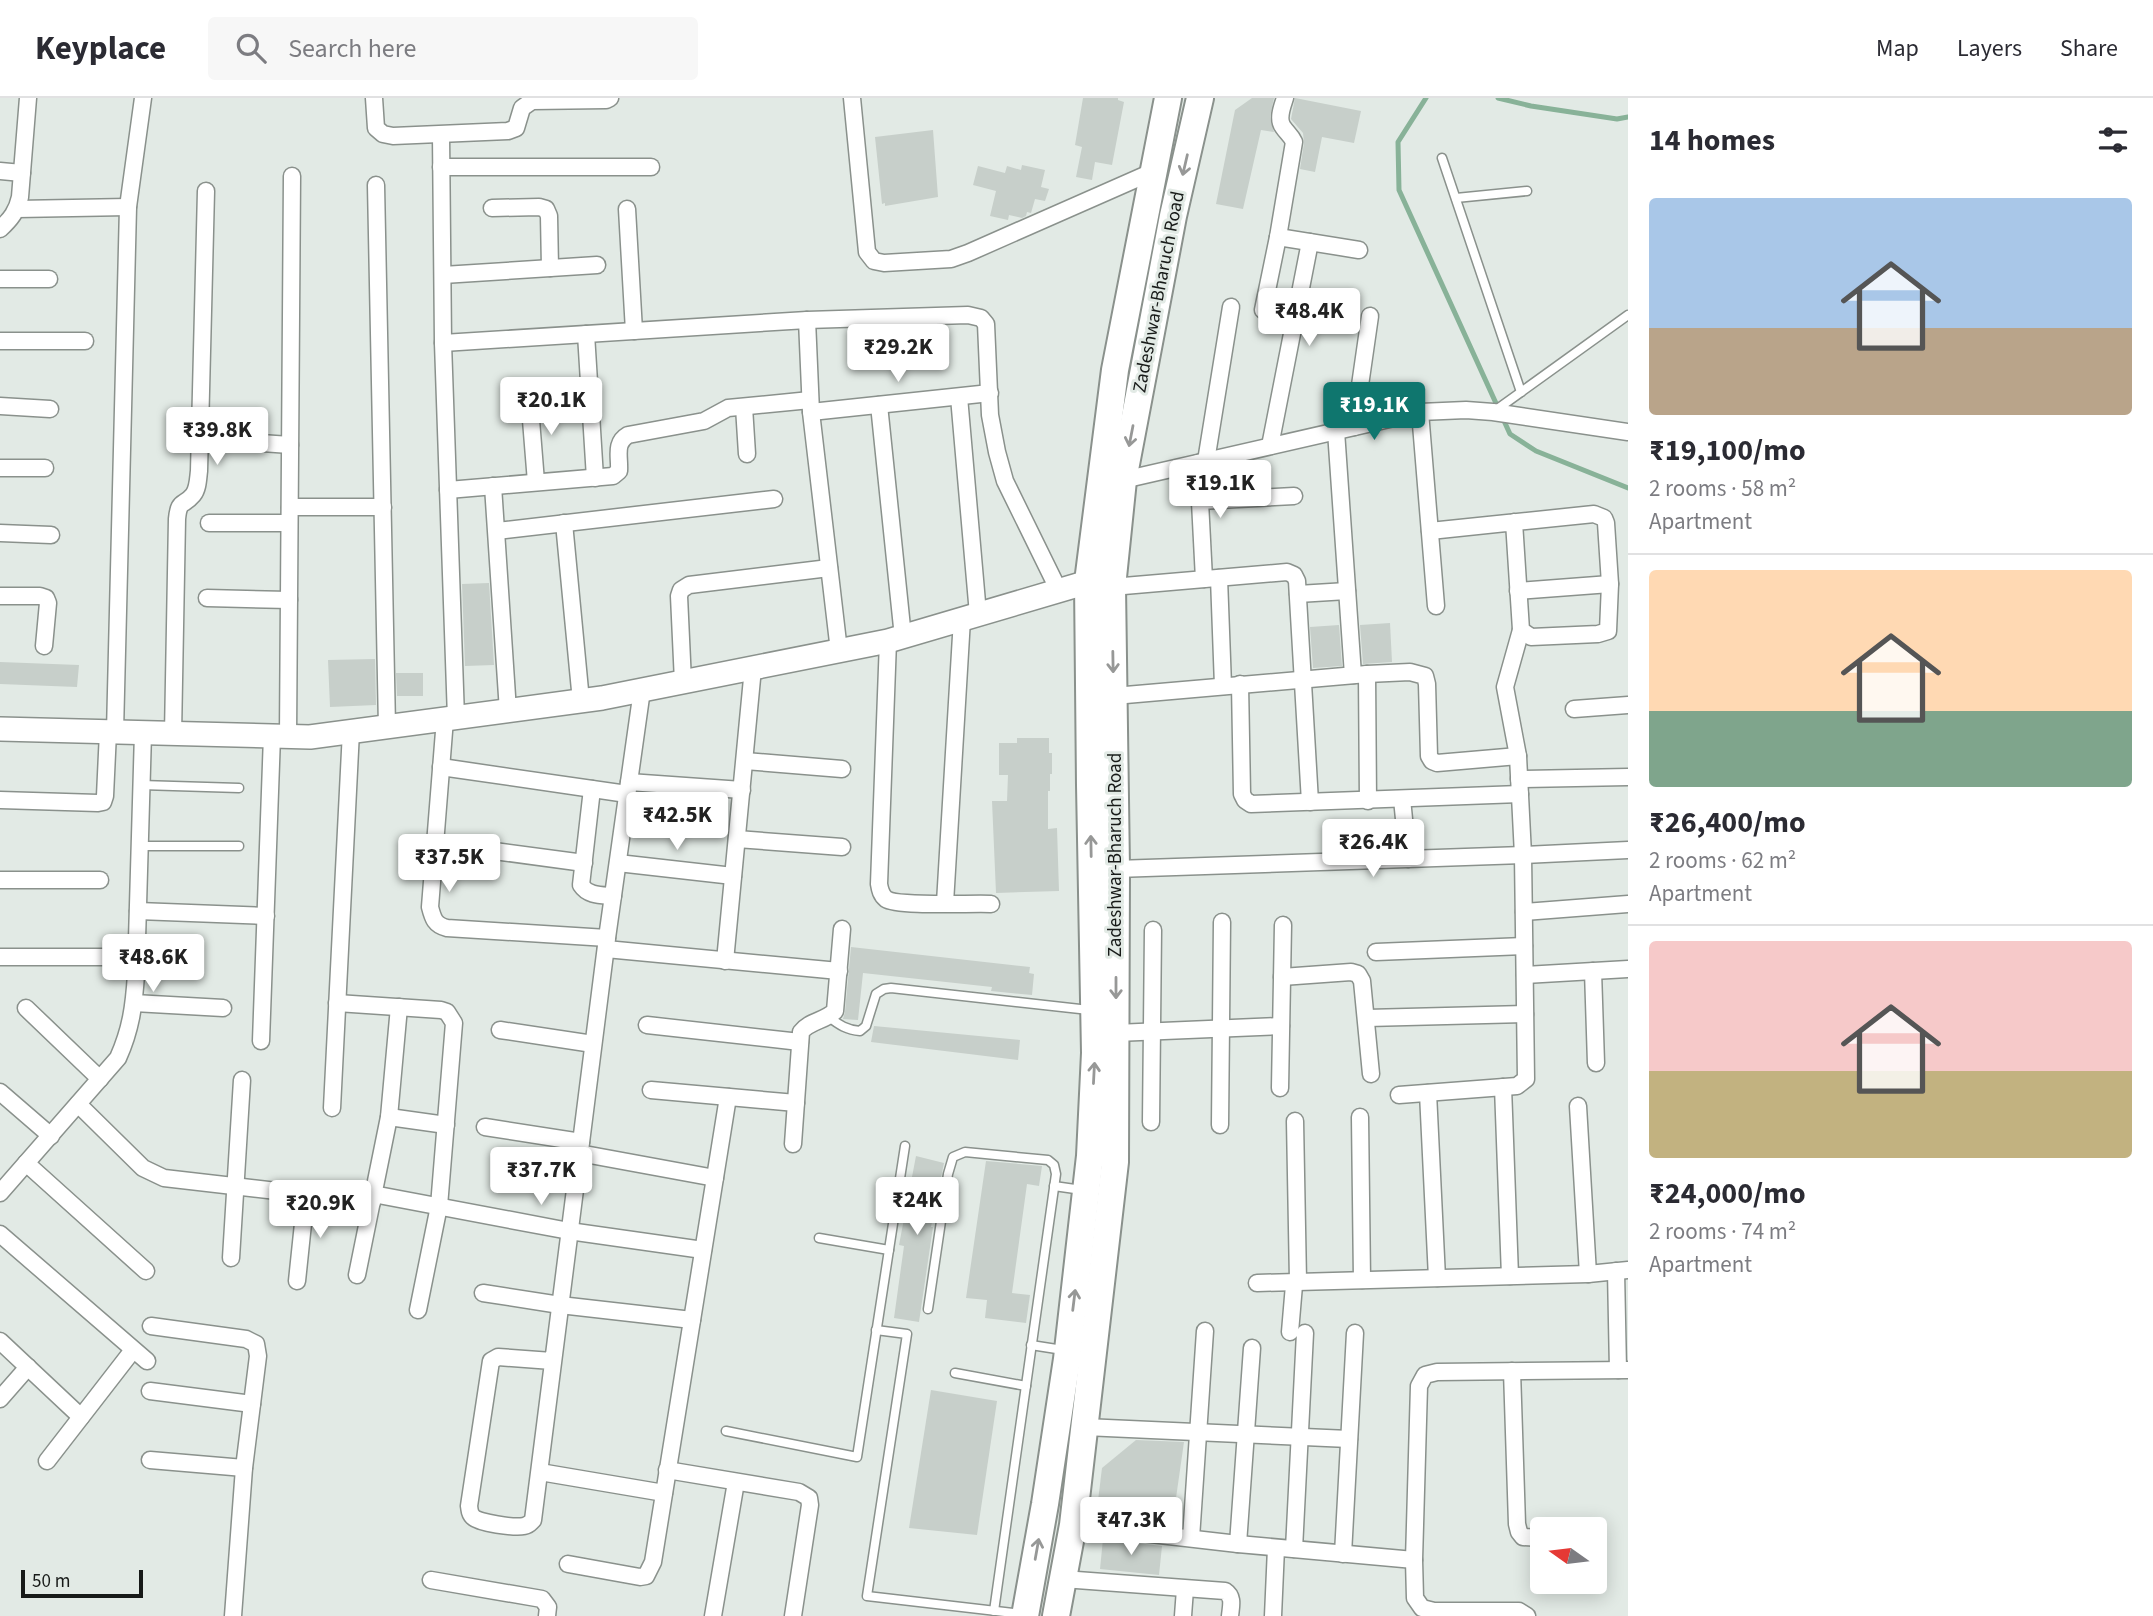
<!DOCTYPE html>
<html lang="en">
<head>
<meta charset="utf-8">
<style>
	:root { --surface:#fff; --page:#f7f7f7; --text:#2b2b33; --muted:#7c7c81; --line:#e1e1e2; --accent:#0f766e }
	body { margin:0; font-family:"Source Sans 3",sans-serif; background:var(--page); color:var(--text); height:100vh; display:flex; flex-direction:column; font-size:26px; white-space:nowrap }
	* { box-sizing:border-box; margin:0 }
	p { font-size:23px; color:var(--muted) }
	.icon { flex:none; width:38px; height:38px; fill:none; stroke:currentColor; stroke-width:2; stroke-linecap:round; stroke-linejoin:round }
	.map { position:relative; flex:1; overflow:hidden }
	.side { display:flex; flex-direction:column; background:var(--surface); width:525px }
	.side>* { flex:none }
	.needle { width:46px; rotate:284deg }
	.buttons { position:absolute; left:1530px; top:1419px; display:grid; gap:14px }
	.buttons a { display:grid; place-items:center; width:77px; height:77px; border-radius:7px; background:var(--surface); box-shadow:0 4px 18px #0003; font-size:35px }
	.scale { position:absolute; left:21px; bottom:18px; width:122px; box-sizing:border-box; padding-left:7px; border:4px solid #171a18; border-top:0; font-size:19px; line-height:24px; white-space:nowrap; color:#171a18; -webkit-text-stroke:5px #e2eae5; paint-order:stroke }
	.price { position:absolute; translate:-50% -60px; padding:0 16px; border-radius:7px; background:#fff; color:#222; font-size:23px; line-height:46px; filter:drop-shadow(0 2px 4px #0008) }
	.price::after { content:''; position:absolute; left:50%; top:42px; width:21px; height:16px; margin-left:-10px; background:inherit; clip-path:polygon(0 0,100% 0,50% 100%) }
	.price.on { background:var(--accent); color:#fff }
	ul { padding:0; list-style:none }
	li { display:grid; align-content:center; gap:14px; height:371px; padding:0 21px }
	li+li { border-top:2px solid var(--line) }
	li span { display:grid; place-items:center; height:217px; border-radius:7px; color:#555 }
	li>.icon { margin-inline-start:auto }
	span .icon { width:126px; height:126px; fill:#fffc; stroke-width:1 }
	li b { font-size:30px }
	h2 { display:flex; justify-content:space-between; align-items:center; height:84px; padding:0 21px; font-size:30px }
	header { display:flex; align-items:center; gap:42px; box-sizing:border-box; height:98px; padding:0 35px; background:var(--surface); border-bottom:2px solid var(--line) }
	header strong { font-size:33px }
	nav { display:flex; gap:38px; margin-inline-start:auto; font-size:24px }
	.search { width:490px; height:63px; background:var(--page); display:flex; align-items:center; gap:18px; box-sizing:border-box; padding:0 24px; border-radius:7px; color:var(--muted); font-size:26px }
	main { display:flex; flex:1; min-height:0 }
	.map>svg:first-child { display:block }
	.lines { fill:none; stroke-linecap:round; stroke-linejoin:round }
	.stream { stroke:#88b298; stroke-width:5 }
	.building { fill:#c7cfca }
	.service-casing { stroke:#8a918c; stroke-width:11 }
	.minor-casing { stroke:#8a918c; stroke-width:19 }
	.secondary-casing { stroke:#8a918c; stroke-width:26 }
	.primary-casing { stroke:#8a918c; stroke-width:30 }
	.service { stroke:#fff; stroke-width:8 }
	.minor { stroke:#fff; stroke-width:16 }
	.secondary { stroke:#fff; stroke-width:23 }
	.primary { stroke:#fff; stroke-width:26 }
	.oneway { stroke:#979897 }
	.labels { text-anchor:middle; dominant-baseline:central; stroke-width:6; stroke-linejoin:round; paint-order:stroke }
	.street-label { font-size:19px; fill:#171a18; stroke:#e2eae5 }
</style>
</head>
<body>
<header>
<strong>Keyplace</strong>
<div class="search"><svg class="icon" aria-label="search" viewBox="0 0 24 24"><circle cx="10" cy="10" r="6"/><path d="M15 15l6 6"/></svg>Search here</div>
<nav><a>Map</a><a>Layers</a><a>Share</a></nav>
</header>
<main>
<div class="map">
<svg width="1628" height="1518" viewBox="0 0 1628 1518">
	<rect width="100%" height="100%" fill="#e2eae5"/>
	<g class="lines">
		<g class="stream">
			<polyline points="1426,0 1398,44 1399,92 1510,336 1536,353 1628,390"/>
			<polyline points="1498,0 1531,8 1617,21 1628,19"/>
		</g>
	</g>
	<g class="building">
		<polygon points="1083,0 1118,0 1118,2 1124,4 1112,67 1095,64 1092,82 1076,79 1082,49 1075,47"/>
		<polygon points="1252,0 1274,0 1270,19 1274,34 1261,32 1243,111 1216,106 1235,12"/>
		<polygon points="1295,0 1361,13 1354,45 1322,39 1315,74 1300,71 1304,45 1303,35 1291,21"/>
		<polygon points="933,32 938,99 885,108 885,105 882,106 875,39"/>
		<polygon points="1022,67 1045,72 1041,89 1049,91 1045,103 1035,101 1031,115 1027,114 1026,118 1022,120 1009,117 1008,122 990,118 996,93 973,87 978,68 1005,75 1007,68 1021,72"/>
		<polygon points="489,485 494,567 465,568 462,486"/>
		<polygon points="1390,525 1392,564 1363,566 1360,527"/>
		<polygon points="1339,527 1342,568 1313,570 1310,529"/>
		<polygon points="375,561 376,607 330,609 328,562"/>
		<polygon points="0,564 79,567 77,589 0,586"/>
		<polygon points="396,575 423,575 423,598 397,598"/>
		<polygon points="1017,640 1049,640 1049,655 1052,655 1052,676 1050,676 1050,693 1048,693 1048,731 1057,730 1059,793 996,795 992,703 1007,703 1008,677 999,677 999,645 1017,645"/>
		<polygon points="851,849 1030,869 1029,875 1034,876 1032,897 991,893 992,889 863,875 858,922 843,921 845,914"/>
		<polygon points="874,928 1020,942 1018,962 871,944"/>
		<polygon points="916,1058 944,1065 931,1129 933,1129 919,1224 894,1220 904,1148 899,1147"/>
		<polygon points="986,1063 1042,1068 1039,1088 1027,1086 1012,1195 1030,1197 1026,1225 985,1220 987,1202 966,1200"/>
		<polygon points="931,1292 997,1303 977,1437 909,1430"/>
		<polygon points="1136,1342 1184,1344 1172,1428 1096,1419 1102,1370"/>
		<polygon points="1103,1441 1162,1448 1159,1477 1100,1471"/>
	</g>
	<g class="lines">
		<g class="service-casing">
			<g id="service">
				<polyline points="1442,60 1521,294"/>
				<polyline points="1456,100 1527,93"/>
				<polyline points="1496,312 1628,217"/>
				<polyline points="141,687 239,690"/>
				<polyline points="139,748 239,748"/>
				<path d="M829,919C839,927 847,932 860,933L866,928L876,896L884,891L891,890L1089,912"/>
				<polyline points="1054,1088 1082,1092"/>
				<polyline points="819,1140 889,1152"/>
				<polyline points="928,1211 948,1076 953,1059 965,1054 1048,1062 1054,1067 1056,1076 994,1513"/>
				<polyline points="876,1232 907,1236 867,1498 1022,1516"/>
				<polyline points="1031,1247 1063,1252"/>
				<polyline points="955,1275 1026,1288"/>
				<polyline points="726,1333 857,1359 905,1048"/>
			</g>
		</g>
		<g class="minor-casing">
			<g id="minor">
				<polyline points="374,0 376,30 383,36 393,38 508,33 516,30 522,10 532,3 606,2 610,0"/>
				<polyline points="852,0 867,154 874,163 884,165 951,161 968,155 1152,74"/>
				<polyline points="441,37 443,245 456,620"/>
				<polyline points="441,69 651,69"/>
				<polyline points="0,73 22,75"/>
				<polyline points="376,87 387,629"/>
				<polyline points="492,110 539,109 546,111 549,118 550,170"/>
				<polyline points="17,111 128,109"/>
				<polyline points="627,111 634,233"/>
				<path d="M0,131C11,121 17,113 20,99L28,0"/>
				<polyline points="1278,139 1359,152"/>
				<polyline points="443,177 597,167"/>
				<polyline points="0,181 49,181"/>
				<path d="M1263,212L1278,139L1294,44C1291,37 1287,35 1283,29C1277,21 1282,9 1285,0"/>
				<polyline points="807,222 811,314 839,553"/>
				<polyline points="586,236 595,380"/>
				<polyline points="0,243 85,243"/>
				<polyline points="443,245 807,222 968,217 981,220 986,226 990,317 997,354 1005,383 1059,493"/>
				<polyline points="529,297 536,384"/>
				<polyline points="959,299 978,516"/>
				<polyline points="879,307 903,539"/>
				<polyline points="0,308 50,311"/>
				<polyline points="744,309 747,356"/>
				<polyline points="811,314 990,295"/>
				<polyline points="1420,314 1436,508"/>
				<polyline points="1354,329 1370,218"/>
				<polyline points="1336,333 1353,577"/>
				<polyline points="200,341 290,347"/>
				<polyline points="1270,348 1310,144"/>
				<polyline points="1206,363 1231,209"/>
				<polyline points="1198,365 1204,481"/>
				<polyline points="0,370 45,370"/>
				<polyline points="1123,382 1420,314 1466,312 1493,314 1628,334"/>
				<polyline points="493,388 508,613"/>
				<path d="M448,392L613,378L619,373C620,359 614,345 628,337L704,323L728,310L810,302"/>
				<polyline points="1200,403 1294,398"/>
				<polyline points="290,409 383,409"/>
				<polyline points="209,425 289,425"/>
				<polyline points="564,425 581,603"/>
				<polyline points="497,433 774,401"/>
				<polyline points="1430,433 1594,416 1604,420 1606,425 1610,486 1608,533 1598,536 1531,539 1521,532 1514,424"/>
				<polyline points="0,435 51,437"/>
				<polyline points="1219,480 1223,588"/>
				<polyline points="1112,489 1287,474 1294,477 1297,483 1310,704"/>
				<polyline points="1518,493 1610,486"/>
				<polyline points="1298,496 1347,493"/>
				<polyline points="0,498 40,498 46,500 48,505 44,548"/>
				<polyline points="207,500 289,502"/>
				<path d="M888,543L879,786C880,792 881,797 886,801C898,809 972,805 991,806"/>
				<polyline points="1367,576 1368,703"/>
				<polyline points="683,584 679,498 681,492 689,487 829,470"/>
				<polyline points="1240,586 1242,696 1245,702 1251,706 1520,696"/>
				<polyline points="1114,598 1367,576 1410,574 1425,578 1427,586 1429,658 1432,663 1437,665 1518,658"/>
				<polyline points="1574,611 1628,607"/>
				<path d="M445,621L430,809C433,821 435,827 447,830L607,840"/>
				<polyline points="115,634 128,109 143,0"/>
				<path d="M173,636L177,421C179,401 183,409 193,397C198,391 198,381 199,373L206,93"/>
				<polyline points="288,639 292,78"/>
				<polyline points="745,663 842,671"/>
				<polyline points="441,669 627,696"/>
				<polyline points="1519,681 1628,679"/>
				<polyline points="629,684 742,692"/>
				<path d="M592,691L581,787C588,798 601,797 613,798"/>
				<polyline points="1402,701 1408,761"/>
				<polyline points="0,702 98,705 103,704 105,698 108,634"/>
				<polyline points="737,741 842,749"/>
				<polyline points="435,745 584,765"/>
				<polyline points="618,765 733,778"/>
				<polyline points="1116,771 1523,757 1628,752"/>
				<polyline points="0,782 100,782"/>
				<polyline points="945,805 962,521"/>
				<polyline points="138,813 266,818"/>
				<polyline points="1524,814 1628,806"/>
				<polyline points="606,851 839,873"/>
				<polyline points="1376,854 1524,848"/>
				<polyline points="0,859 136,859"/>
				<polyline points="725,863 753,570"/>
				<polyline points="1593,873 1596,965"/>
				<polyline points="1525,877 1628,871"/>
				<polyline points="1282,879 1351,874 1358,876 1362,883 1371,976"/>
				<polyline points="134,905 223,910"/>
				<polyline points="337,905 441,912 447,914 454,925 439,1108 418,1212"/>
				<polyline points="26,910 100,981"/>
				<polyline points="1367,920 1525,916"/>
				<polyline points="647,927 800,944"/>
				<polyline points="500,932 593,946"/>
				<polyline points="1116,935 1281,928"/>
				<polyline points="261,943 272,638"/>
				<polyline points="1503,989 1510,1178"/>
				<polyline points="1280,990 1283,827"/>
				<polyline points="651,992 796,1005"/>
				<polyline points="0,994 51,1038"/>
				<polyline points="1428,995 1437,1180"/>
				<polyline points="1399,997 1517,988 1526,981 1523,757 1518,658 1505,589 1521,532"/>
				<polyline points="78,1006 143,1070 164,1080 372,1104"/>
				<polyline points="1578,1008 1588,1176"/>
				<polyline points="332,1010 351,633"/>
				<polyline points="389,1019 446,1027"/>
				<polyline points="1360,1019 1362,1182"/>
				<polyline points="1151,1024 1153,832"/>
				<polyline points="1220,1027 1222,824"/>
				<polyline points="485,1029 581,1044"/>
				<path d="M793,1046L801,934C809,923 825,923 835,913L842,831"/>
				<polyline points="579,1055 715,1080"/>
				<polyline points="26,1065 146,1173"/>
				<path d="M0,1095L118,960C131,931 134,908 136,876L143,635"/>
				<polyline points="373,1096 569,1133 703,1152"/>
				<polyline points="0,1136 147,1263"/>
				<polyline points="231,1160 242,982"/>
				<polyline points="1616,1173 1618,1272"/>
				<polyline points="357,1177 389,1019 399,909"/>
				<polyline points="297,1183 306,1097"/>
				<polyline points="1257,1185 1588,1176 1628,1172"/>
				<polyline points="483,1195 560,1207 692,1222"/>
				<polyline points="151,1228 246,1241 256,1246 258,1258 244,1370 233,1518"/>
				<polyline points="1290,1234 1294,1187 1298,1183 1295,1023"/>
				<polyline points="0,1243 81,1319"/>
				<path d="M552,1263L498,1259L491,1263L469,1408C470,1413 469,1415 473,1419C478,1425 515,1430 524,1428C529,1427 529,1426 533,1422L607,840L642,592"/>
				<polyline points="1512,1273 1517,1426 1519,1434 1523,1439 1542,1440"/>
				<polyline points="150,1293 252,1306"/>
				<polyline points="0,1301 28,1269"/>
				<polyline points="1085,1329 1349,1341"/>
				<polyline points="150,1362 244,1370"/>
				<polyline points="47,1363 133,1252"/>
				<polyline points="667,1372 799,1394 809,1400 810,1407 793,1518"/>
				<polyline points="540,1374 664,1395"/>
				<polyline points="1073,1427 1238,1446 1414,1462"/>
				<polyline points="1191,1440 1205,1233"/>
				<polyline points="1238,1446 1252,1250"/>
				<polyline points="1294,1451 1305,1235"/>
				<polyline points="1343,1456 1355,1235"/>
				<polyline points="568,1466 640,1479 646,1478 653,1464 728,999"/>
				<path d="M1063,1481L1225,1493C1234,1499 1231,1508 1230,1518"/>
				<polyline points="431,1482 542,1501 548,1509 547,1518"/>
				<polyline points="713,1518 736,1384"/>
				<polyline points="1183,1518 1185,1491"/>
				<polyline points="1273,1518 1276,1450"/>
				<polyline points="1527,1518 1519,1513 1434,1513 1422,1510 1415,1500 1414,1462 1419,1288 1425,1277 1437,1274 1628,1272"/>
			</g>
		</g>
		<g class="secondary-casing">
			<polyline id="secondary" points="0,631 310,639 602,600 888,543 1088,484 1104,481"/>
		</g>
		<g class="primary-casing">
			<g id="primary">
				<polyline points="1025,1518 1045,1406 1067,1261 1090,1058 1095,955 1090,687 1088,484 1115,272 1168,0"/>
				<polyline points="1056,1518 1073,1427 1115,1064 1116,771 1112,489 1123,382 1173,118 1200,0"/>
			</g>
		</g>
		<use href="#service" class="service"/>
		<use href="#minor" class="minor"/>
		<use href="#secondary" class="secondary"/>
		<use href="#primary" class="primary"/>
	</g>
	<defs><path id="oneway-shaft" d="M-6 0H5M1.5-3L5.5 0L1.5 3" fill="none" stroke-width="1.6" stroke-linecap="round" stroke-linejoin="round" transform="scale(1.75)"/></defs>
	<g class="oneway">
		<use href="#oneway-shaft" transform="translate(1185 67) rotate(103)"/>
		<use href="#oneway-shaft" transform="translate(1131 338) rotate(101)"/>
		<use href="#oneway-shaft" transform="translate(1113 564) rotate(89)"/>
		<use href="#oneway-shaft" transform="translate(1091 748) rotate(-91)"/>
		<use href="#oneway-shaft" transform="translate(1116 890) rotate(90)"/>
		<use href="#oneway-shaft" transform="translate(1094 975) rotate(-87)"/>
		<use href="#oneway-shaft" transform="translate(1074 1202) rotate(-83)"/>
		<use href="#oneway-shaft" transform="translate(1037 1451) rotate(-80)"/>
	</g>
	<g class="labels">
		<g class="street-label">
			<text transform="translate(1159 194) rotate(-79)">Zadeshwar-Bharuch Road</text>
			<text transform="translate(1115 757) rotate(-90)">Zadeshwar-Bharuch Road</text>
		</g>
	</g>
</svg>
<div class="buttons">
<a><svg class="needle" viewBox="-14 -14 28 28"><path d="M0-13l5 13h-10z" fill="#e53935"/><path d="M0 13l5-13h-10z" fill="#7c7c81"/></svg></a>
</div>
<div class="scale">50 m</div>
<b class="price" style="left:1309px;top:250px">₹48.4K</b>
<b class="price" style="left:898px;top:286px">₹29.2K</b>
<b class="price" style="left:551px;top:339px">₹20.1K</b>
<b class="price on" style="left:1374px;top:344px">₹19.1K</b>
<b class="price" style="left:217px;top:369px">₹39.8K</b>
<b class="price" style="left:1220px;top:422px">₹19.1K</b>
<b class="price" style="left:677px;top:754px">₹42.5K</b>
<b class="price" style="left:1373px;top:781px">₹26.4K</b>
<b class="price" style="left:449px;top:796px">₹37.5K</b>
<b class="price" style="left:153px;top:896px">₹48.6K</b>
<b class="price" style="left:541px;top:1109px">₹37.7K</b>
<b class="price" style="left:917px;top:1139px">₹24K</b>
<b class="price" style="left:320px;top:1142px">₹20.9K</b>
<b class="price" style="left:1131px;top:1459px">₹47.3K</b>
</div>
<section class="side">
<h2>14 homes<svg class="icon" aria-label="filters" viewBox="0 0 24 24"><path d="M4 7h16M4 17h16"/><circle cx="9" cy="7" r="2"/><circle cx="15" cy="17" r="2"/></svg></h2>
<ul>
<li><span style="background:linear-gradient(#a9c7e8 60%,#b9a48a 0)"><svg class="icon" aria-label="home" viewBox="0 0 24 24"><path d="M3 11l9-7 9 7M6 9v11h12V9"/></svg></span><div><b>₹19,100/mo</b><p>2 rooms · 58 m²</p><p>Apartment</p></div></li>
<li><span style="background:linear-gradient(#ffd9b3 65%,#7fa58c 0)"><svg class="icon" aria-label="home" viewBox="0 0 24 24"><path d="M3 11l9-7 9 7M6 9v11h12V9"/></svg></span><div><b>₹26,400/mo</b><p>2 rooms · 62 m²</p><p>Apartment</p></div></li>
<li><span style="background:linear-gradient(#f6c9c9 60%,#c2b280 0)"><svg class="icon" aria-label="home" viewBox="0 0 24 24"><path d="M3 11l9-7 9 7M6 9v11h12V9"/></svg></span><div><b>₹24,000/mo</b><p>2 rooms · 74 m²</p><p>Apartment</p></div></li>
</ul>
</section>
</main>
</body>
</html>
